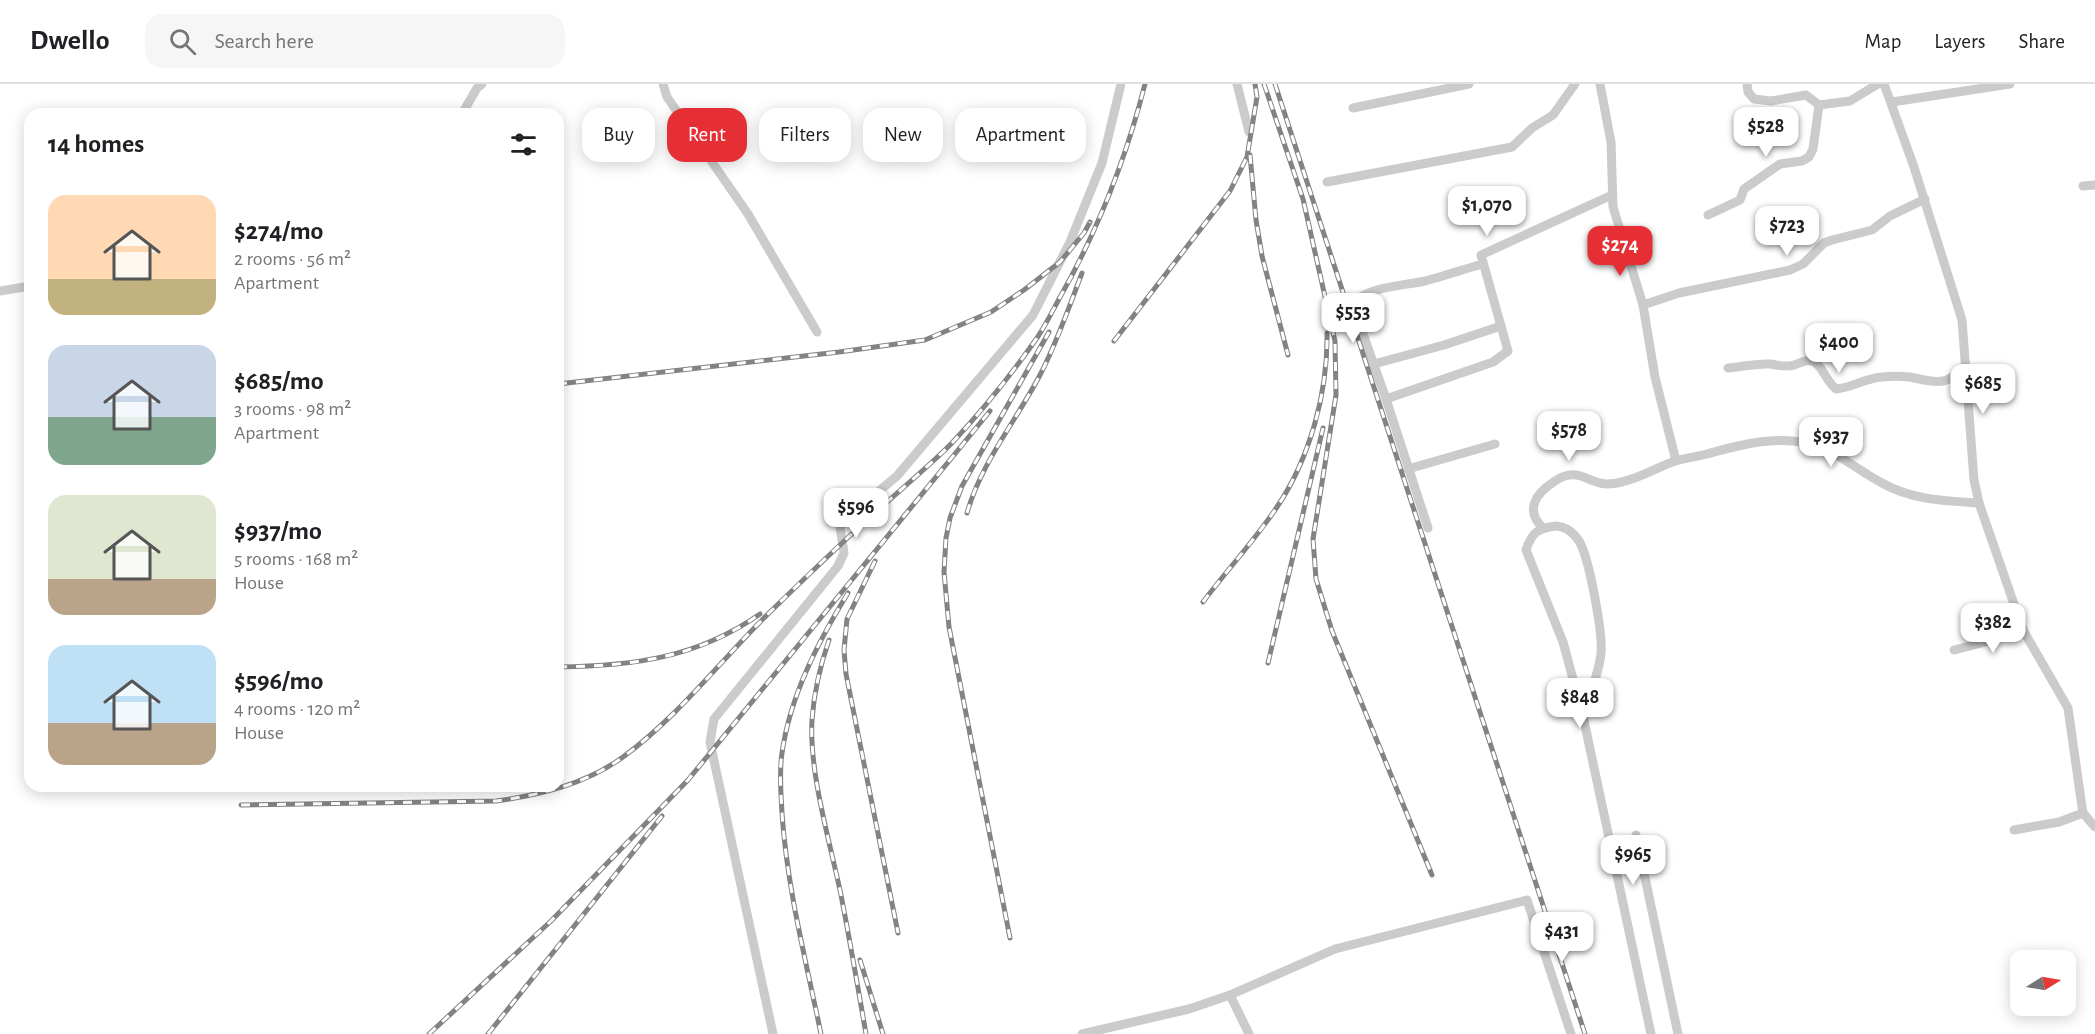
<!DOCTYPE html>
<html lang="en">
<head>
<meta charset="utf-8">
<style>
	:root { --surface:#fff; --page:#f6f6f6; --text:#202124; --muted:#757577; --line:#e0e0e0; --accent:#e62f34 }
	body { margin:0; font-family:"Alegreya Sans",sans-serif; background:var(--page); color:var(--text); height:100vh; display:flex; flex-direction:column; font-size:22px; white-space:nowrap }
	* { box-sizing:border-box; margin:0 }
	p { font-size:20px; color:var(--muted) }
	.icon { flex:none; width:33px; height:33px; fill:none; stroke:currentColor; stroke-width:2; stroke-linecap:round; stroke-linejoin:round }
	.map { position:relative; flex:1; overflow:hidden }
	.drawer { position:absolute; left:24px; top:24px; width:540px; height:684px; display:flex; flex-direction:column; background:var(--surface); border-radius:18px; box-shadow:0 3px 15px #0003 }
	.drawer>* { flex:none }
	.guide { position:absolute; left:582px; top:24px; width:570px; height:54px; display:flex; gap:12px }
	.needle { width:39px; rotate:79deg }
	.buttons { position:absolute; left:2010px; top:866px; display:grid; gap:12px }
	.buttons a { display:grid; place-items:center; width:66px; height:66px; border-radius:12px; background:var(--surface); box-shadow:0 3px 15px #0003; font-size:30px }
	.price { position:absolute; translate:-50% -51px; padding:0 14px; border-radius:12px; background:#fff; color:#222; font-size:20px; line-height:39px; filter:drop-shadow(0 2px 3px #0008) }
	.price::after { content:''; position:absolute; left:50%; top:36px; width:18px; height:14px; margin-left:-9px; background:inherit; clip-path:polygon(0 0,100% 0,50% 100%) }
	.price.current { background:var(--accent); color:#fff }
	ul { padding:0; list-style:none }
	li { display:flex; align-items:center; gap:18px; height:150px; padding:0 24px }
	li span { display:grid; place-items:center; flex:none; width:168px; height:120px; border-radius:18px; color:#555 }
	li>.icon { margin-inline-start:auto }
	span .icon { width:72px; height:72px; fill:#fffc; stroke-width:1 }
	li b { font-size:26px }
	h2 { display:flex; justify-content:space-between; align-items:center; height:72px; padding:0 24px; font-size:26px }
	.pill { padding:0 21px; border-radius:18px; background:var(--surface); box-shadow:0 3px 15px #0003; font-size:21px; line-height:54px }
	.pill.current { background:var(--accent); color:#fff }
	header { display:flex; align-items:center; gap:36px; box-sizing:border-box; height:84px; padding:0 30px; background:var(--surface); border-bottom:2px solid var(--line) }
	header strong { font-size:28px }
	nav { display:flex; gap:33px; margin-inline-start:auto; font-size:21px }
	.search { width:420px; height:54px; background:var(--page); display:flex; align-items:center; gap:15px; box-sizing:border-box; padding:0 21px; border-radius:18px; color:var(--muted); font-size:22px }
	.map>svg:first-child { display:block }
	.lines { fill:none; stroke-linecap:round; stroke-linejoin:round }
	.minor { stroke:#cbcbcb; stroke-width:9 }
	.rail-casing { stroke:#838383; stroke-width:5 }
	.rail { stroke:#fff; stroke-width:3; stroke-dasharray:9; stroke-linecap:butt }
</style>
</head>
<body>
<header>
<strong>Dwello</strong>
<div class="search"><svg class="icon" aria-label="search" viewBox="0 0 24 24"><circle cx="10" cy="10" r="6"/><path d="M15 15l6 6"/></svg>Search here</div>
<nav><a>Map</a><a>Layers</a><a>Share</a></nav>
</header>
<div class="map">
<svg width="2095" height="950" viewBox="0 0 2095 950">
	<rect width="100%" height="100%" fill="#fff"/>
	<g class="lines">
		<g class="minor">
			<polyline points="663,0 667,13 748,130 817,248"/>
			<polyline points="1237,0 1249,48"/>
			<polyline points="1600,0 1611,58 1613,123 1643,221 1655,293 1676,377"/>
			<polyline points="1747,0 1748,8 1754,15 1771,17 1806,11 1819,21 1850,17 1878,0"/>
			<polyline points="1884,0 1914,83 1962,236 1974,396 1979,419 2023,546 2068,624 2082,723 2083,729 2095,743"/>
			<polyline points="1892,18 2010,0"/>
			<polyline points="1353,24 1469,0"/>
			<polyline points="341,29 342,30"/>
			<polyline points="462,30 477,4 482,0"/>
			<polyline points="1327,98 1512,63 1532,44 1553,31 1575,0"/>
			<polyline points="2083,102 2095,101"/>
			<polyline points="1708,131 1740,116 1744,105 1780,80 1802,77 1809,73 1813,65 1819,21"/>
			<polyline points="0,207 30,202"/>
			<polyline points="1643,221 1679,209 1790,186 1803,180 1824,159 1832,156 1872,146 1890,132 1925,115"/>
			<polyline points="1374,280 1444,261 1501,242"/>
			<path d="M1728,284C1742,283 1757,279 1771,280C1779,281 1785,284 1794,281C1801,279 1809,273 1816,279C1824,286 1827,298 1836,305C1852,304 1865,294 1882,293C1891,292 1901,292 1910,293C1921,295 1932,299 1943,297C1953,295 1959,287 1966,281"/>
			<polyline points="1386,315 1493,278 1508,267 1481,171 1612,111"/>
			<polyline points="1408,385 1495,360"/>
			<path d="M1557,442C1566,443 1573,448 1579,457C1589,473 1603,549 1601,569C1599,590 1589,612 1583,632L1563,558L1526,466C1532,448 1538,444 1557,442Z"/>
			<path d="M1428,444L1386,315L1356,230L1353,218C1373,202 1401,202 1425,197C1444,192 1464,185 1483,180"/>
			<path d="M1543,444C1524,426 1536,409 1555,397C1578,382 1587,399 1606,400C1612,400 1619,399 1625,397C1642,393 1658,383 1675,377C1685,374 1696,373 1707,370C1740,361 1775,351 1810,360C1836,367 1858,386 1882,399C1912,416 1945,417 1979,419"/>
			<polyline points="1954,566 1993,556 2023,545"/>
			<polyline points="1583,632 1651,950"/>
			<polyline points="2014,746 2059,738 2083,729"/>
			<polyline points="1636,751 1678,950"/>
			<polyline points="1230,911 1249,950"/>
			<polyline points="773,950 710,658 714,635 838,482 844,469 840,443 848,433 897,392 1033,231 1070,158 1102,79 1121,0"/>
			<polyline points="1082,950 1189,925 1230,911 1335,865 1527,816 1571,950"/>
		</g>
		<g class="rail-casing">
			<g id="rail">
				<polyline points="1264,0 1303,115 1335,257 1336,311 1313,455 1316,495 1332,547 1432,791"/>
				<polyline points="1275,0 1585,950"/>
				<polyline points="1250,71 1256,136 1262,172 1288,271"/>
				<polyline points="1114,257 1230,107 1247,73 1257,13 1255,0"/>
				<polyline points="558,300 839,268 925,256 991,228 1024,206 1060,178 1084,149 1090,138"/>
				<path d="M967,429C981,379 1016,337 1040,291C1057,258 1069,223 1082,189"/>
				<polyline points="875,477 847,535 844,566 846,590 898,849"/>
				<path d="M1203,518C1227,486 1255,456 1277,423C1310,374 1328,308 1327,249"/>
				<path d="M829,556C820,582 814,608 812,636C809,689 830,758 841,811C850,857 858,904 866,950"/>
				<polyline points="1268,579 1323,344"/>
				<path d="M558,583C633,582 697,574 760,530"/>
				<path d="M241,721L496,717C540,711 586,700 623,673C679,632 721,576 770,528C805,494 840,460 876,428C901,405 927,384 951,360C982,327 1011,291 1037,254C1045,242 1052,228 1059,215C1097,148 1126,75 1145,0"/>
				<polyline points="1010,854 949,543 944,488 946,454 950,434 962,402 1049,248"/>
				<polyline points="860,876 883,950"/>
				<polyline points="429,950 551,837 688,696 990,327"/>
				<polyline points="488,950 662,732"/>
				<path d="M821,950C806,877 787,804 782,729C781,710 779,688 782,669C790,612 818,558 848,509"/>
			</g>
		</g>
		<use href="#rail" class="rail"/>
	</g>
</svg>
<div class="buttons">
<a><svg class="needle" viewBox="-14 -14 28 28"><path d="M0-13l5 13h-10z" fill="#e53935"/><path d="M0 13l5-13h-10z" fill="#757577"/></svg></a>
</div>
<b class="price" style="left:1766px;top:74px">$528</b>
<b class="price" style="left:1487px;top:153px">$1,070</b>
<b class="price" style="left:1787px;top:173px">$723</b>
<b class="price current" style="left:1620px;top:193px">$274</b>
<b class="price" style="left:1353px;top:260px">$553</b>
<b class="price" style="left:1839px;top:290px">$400</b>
<b class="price" style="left:1983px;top:331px">$685</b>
<b class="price" style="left:1569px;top:378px">$578</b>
<b class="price" style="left:1831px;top:384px">$937</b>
<b class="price" style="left:856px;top:455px">$596</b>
<b class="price" style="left:1993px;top:570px">$382</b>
<b class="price" style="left:1580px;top:645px">$848</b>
<b class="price" style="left:1633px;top:802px">$965</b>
<b class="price" style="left:1562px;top:879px">$431</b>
<div class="guide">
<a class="pill">Buy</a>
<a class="pill current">Rent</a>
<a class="pill">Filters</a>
<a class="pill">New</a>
<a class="pill">Apartment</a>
</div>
<section class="drawer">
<h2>14 homes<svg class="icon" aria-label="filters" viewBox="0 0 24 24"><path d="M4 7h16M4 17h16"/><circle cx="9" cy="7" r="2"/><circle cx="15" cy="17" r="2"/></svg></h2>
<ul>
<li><span style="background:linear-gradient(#ffd9b3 70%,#c2b280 0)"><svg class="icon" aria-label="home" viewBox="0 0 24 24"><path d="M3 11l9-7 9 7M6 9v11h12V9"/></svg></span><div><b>$274/mo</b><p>2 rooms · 56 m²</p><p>Apartment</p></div></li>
<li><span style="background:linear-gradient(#c9d6e8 60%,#7fa58c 0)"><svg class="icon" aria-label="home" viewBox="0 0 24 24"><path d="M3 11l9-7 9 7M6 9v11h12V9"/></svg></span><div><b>$685/mo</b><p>3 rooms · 98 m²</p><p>Apartment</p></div></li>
<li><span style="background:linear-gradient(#dfe7d0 70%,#b9a48a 0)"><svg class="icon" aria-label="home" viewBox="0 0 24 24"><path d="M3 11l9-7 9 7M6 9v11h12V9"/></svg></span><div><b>$937/mo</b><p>5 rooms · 168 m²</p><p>House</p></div></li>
<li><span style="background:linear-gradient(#bfe0f5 65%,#b9a48a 0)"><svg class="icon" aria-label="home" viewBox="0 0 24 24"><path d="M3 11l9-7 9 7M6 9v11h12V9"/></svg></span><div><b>$596/mo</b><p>4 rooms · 120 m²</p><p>House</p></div></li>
</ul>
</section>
</div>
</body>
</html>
